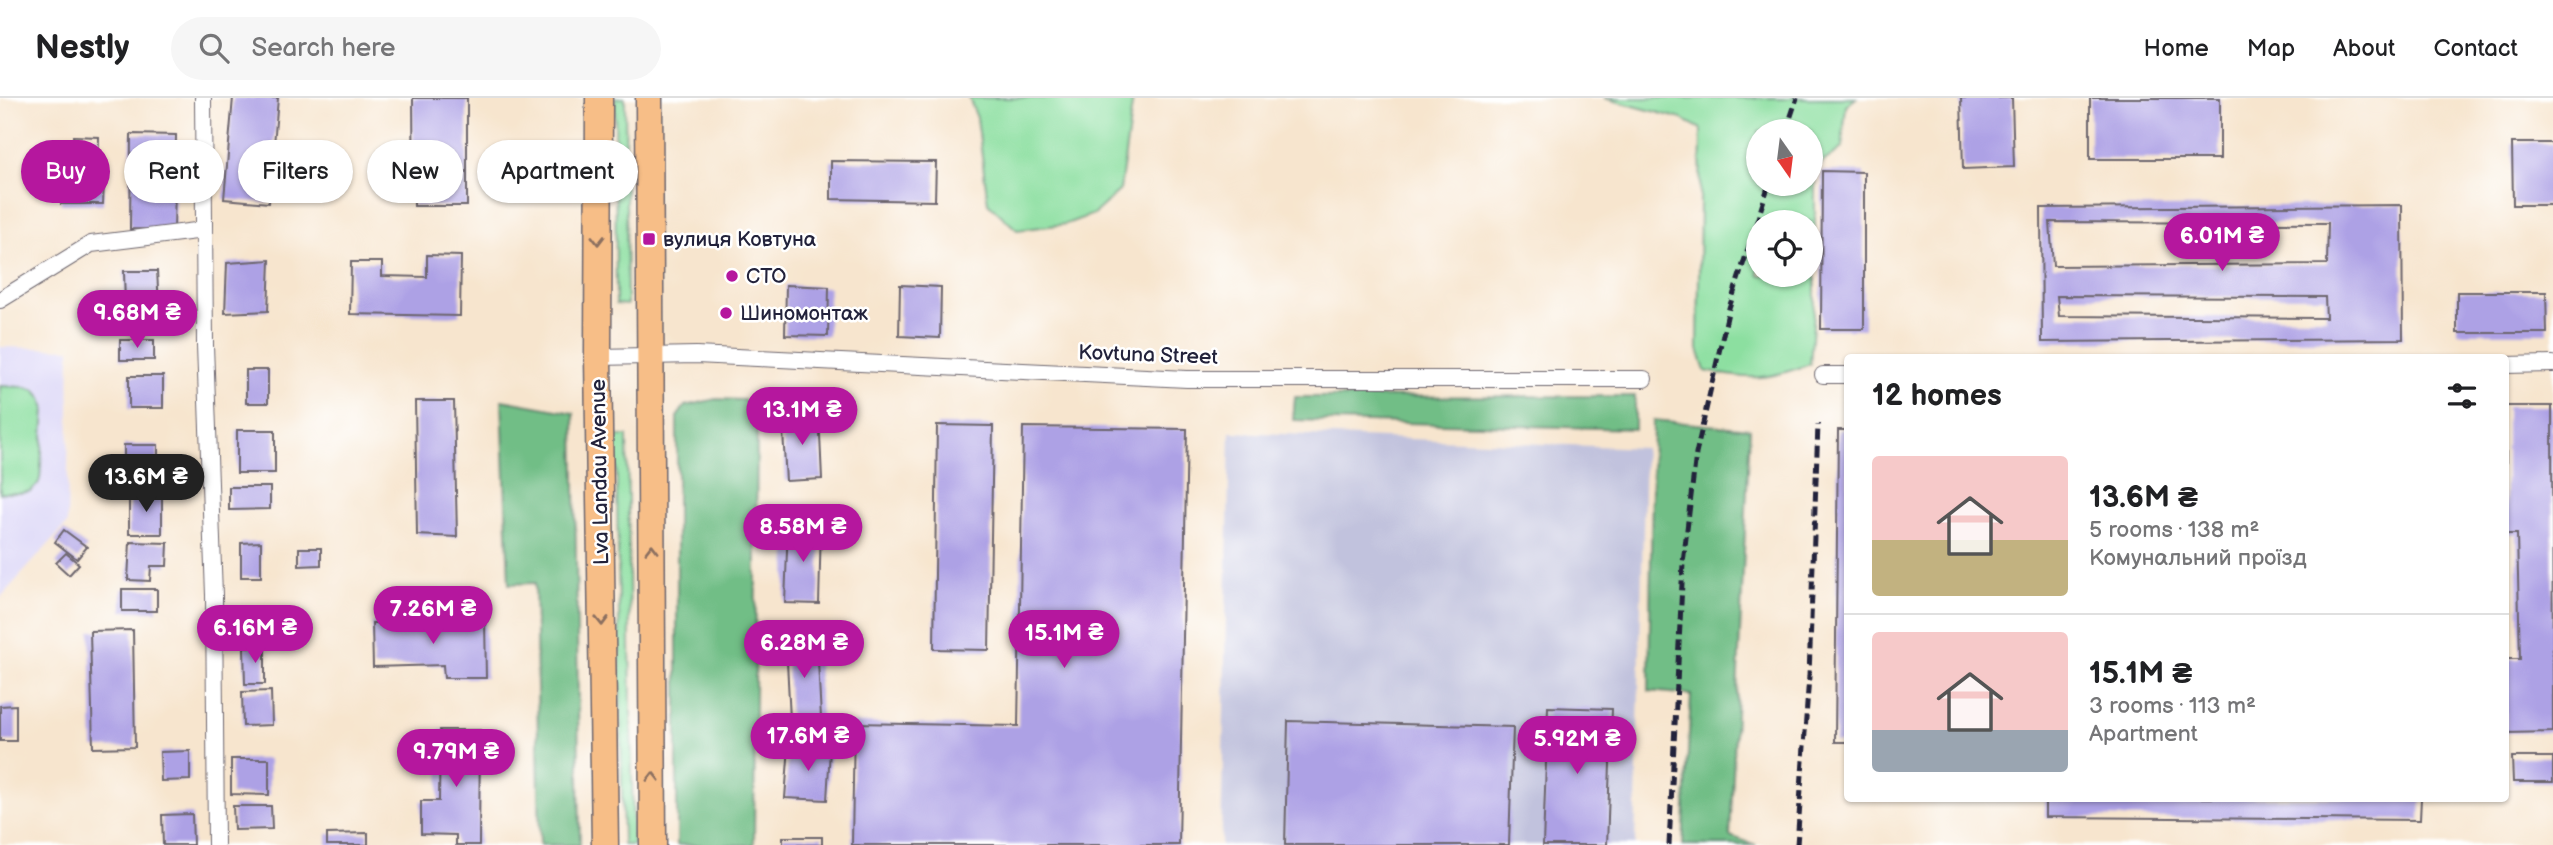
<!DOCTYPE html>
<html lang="en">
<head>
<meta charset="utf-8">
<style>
	:root { --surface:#fff; --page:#f6f6f6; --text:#202124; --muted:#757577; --line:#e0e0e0; --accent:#b5179e }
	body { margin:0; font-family:"Balsamiq Sans",sans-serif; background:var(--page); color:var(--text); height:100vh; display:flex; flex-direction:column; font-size:26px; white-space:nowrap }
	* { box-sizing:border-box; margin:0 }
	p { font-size:23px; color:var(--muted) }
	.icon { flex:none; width:38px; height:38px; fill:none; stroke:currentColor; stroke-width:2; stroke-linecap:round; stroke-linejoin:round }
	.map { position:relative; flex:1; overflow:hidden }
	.sheet { position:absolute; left:1844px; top:256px; width:665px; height:448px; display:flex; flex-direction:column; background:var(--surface); border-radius:7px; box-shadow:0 2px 5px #0004 }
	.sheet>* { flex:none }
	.hud { position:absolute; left:21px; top:42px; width:665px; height:63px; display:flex; gap:14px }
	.needle { width:46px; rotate:166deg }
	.tools { position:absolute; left:1746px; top:21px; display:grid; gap:14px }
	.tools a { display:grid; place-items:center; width:77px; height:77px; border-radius:50%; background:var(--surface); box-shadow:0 2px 5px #0004; font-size:35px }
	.price { position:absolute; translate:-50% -60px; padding:0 16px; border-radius:24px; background:var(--accent); color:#fff; font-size:23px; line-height:46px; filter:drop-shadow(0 2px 4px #0008) }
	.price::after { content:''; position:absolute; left:50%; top:42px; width:21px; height:16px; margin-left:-10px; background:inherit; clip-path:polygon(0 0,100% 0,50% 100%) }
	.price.active { background:#222; color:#fff }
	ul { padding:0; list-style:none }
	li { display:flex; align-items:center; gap:21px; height:175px; padding:0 28px }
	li+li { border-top:2px solid var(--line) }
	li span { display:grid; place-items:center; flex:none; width:196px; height:140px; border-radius:7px; color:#555 }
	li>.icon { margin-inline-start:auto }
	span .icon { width:84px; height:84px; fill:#fffc; stroke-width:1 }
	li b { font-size:30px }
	h2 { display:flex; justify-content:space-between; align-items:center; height:84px; padding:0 28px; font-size:30px }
	.chip { padding:0 24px; border-radius:32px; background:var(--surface); box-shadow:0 2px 5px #0004; font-size:24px; line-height:63px }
	.chip.active { background:var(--accent); color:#fff }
	header { display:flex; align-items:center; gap:42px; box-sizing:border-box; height:98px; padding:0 35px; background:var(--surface); border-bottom:2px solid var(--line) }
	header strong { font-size:33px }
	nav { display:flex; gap:38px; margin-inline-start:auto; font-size:24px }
	.search { width:490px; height:63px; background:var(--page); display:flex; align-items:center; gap:18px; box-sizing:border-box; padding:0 24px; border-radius:38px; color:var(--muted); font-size:26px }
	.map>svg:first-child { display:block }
	.built { fill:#dbd6f7 }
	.industrial { fill:#c1c2dd }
	.green { fill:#8cdfa0; stroke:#57806e; stroke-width:2; fill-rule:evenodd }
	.forest { fill:#71be86; stroke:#4a7060; stroke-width:2 }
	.building { fill:#ada1e5; fill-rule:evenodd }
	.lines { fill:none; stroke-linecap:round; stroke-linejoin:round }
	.street-casing { stroke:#6d666e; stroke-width:18 }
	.primary-casing { stroke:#6d666e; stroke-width:29 }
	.street { stroke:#fff; stroke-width:16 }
	.primary { stroke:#f7be87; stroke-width:26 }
	.rail { stroke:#22223b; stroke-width:5; stroke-dasharray:10 5; stroke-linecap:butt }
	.oneway { stroke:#8c7061 }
	.poi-dot { fill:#b5179e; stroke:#fff; stroke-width:2.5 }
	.labels { text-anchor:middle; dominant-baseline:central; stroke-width:5; stroke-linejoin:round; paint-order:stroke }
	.poi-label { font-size:21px; fill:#22223b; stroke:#fff; text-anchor:start }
	.street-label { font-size:21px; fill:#22223b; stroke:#fff }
</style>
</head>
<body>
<header>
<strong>Nestly</strong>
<div class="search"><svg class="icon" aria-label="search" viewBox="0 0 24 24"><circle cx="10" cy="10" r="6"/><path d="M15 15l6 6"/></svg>Search here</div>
<nav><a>Home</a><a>Map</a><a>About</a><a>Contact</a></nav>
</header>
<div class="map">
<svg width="2553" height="747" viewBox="0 0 2553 747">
	<rect width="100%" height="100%" fill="#fff"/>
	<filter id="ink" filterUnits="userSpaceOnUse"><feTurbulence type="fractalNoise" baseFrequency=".0143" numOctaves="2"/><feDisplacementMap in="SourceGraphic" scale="14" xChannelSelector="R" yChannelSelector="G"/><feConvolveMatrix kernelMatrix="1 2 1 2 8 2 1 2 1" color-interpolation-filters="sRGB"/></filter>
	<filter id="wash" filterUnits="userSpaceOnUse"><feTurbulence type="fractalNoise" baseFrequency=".00686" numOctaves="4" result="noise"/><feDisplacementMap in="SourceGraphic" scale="28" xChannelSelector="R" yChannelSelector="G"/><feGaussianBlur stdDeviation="1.57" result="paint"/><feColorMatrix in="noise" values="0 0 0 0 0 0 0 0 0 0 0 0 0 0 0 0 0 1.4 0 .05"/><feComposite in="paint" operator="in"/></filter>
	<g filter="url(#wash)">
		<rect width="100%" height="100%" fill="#f7e5ce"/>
		<polygon class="built" points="0,249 70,251 67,426 0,500"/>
		<polygon class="industrial" points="1230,334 1645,350 1635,747 1221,747"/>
		<g class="green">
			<polygon points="615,0 625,0 627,207 616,206"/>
			<polygon points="969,0 1133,0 1120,92 1094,116 1066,126 1017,132 988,105 977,20"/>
			<path d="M1604,0H1856L1846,8L1842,50L1815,70V202L1810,266C1764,283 1753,282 1705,273L1698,251L1701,31L1682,21ZM1811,33V86H1759V33ZM1811,124V177H1759V124Z"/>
			<polygon points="0,288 25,289 35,292 42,300 45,311 40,381 38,386 31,393 22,395 0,395"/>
			<polygon points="616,338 627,338 633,747 623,747"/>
		</g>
		<g class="forest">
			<polygon points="1635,298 1635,331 1293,322 1295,299"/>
			<polygon points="716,301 744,302 757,317 754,747 677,747 677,319 685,308"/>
			<polygon points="502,302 574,315 580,747 540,747 535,485 509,486"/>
			<polygon points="1653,322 1750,331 1730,738 1756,747 1683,747 1691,597 1649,593"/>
		</g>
		<g id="blocks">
			<g class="building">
				<polygon points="233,0 278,0 269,105 224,101"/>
				<polygon points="413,0 467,0 467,108 414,108"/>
				<polygon points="1961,0 2012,0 2014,69 1963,71"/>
				<rect x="2090" y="0" width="130" height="61"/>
				<polygon points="131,36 176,37 174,132 130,131"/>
				<polygon points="73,38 99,39 98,83 72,82"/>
				<polygon points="2512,45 2553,45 2553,107 2513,107"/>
				<polygon points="831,63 936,64 935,103 831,101"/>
				<polygon points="1822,73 1864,74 1864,231 1821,231"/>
				<polygon points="62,84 104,84 103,106 61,106"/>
				<path d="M2402,107L2403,241L2042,244L2041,110ZM2050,124L2328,125L2327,166L2053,168ZM2057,198L2325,199L2326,220L2059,218Z"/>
				<polygon points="427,157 461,158 460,218 350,216 351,164 382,164 382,178 427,179"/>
				<polygon points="270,162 268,213 225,215 227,165"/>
				<polygon points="124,173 157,173 159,207 125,208"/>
				<polygon points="786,187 829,189 828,238 785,237"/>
				<polygon points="900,187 941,189 940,240 899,238"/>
				<polygon points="2457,194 2546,194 2547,235 2457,235"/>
				<rect x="120" y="242" width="34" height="20"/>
				<rect x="246" y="272" width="22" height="33"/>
				<rect x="129" y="278" width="34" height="32"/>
				<polygon points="415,303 454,303 457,439 417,437"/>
				<polygon points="2506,308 2552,308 2553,634 2506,635 2506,561 2520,561 2517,436 2506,436"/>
				<polygon points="819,315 822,381 786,383 782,317"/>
				<polygon points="937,327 993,328 989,552 934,551"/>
				<polygon points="1023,329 1187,331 1179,747 852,747 854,625 1018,628"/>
				<rect x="237" y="332" width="38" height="43"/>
				<polygon points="1838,332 1848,332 1848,644 1835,644"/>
				<rect x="124" y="347" width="34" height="41"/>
				<polygon points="229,389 270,389 270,411 229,412"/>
				<rect x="129" y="397" width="33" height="39"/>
				<polygon points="788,426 821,427 819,506 785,505"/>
				<polygon points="64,432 87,449 77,461 55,444"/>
				<polygon points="130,444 168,445 167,468 151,468 150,483 128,482"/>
				<polygon points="261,444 261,479 241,479 241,445"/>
				<polygon points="299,450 321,450 321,467 299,468"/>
				<polygon points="66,455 79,466 69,477 56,465"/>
				<rect x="122" y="491" width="35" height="22"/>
				<polygon points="485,522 486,580 444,580 443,567 373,569 372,525"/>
				<polygon points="133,532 135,649 93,650 90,533"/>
				<polygon points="817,544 821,620 790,621 786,545"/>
				<polygon points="244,549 265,549 265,586 245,586"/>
				<polygon points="271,593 272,627 243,628 242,594"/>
				<polygon points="16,607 16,643 0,643 0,608"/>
				<polygon points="1548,609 1612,611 1607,747 1543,747"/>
				<polygon points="1288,623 1513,629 1509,747 1285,747"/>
				<polygon points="440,632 480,632 479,747 456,747 456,737 421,736 421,703 439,703"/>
				<polygon points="789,648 830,651 827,702 785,700"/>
				<polygon points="190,653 190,682 161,683 160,654"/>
				<polygon points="2512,659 2553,659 2553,684 2513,684"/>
				<polygon points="231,661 269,661 269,697 231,696"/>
				<polygon points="2045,700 2421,700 2420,722 2045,719"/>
				<polygon points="233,708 271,708 272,731 234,732"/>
				<polygon points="192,716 193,747 163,747 162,717"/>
				<polygon points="368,735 368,747 327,747 327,736"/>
				<rect x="783" y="739" width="39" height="8"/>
			</g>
		</g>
	</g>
	<g filter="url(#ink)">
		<use href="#blocks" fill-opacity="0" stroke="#6d666e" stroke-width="2"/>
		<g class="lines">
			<g class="street-casing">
				<g id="street">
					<polyline points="203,0 205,247 214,497 216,747"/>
					<polyline points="0,202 91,146 204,132"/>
					<polyline points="598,259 696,257 1187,281 1644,281"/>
					<polyline points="2506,267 2553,266"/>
					<polyline points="1823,277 1848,277"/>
				</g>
			</g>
			<g class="primary-casing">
				<g id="primary">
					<polyline points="599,0 598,259 605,747"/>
					<polyline points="649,0 653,747"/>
				</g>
			</g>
			<use href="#street" class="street"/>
			<use href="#primary" class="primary"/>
			<g class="rail">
				<polyline points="1786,33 1797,0"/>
				<polyline points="1669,747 1683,465 1696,356 1729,210 1769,86"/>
				<polyline points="1797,747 1809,578 1818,326"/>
			</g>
		</g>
		<defs><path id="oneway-chevron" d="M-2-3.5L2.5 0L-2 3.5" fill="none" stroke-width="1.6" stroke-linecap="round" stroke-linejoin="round" transform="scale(1.75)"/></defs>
		<g class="oneway">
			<use href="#oneway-chevron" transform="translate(598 142) rotate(90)"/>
			<use href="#oneway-chevron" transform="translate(652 451) rotate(-90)"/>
			<use href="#oneway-chevron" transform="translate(602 523) rotate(89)"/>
			<use href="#oneway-chevron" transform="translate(653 679) rotate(-90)"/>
		</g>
	</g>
	<g class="poi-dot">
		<rect x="642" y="134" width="14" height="14" rx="3.5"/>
		<circle cx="732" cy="178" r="7"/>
		<circle cx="726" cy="215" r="7"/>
	</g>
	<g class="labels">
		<g class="poi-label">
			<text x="663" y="141">вулиця Ковтуна</text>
			<text x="746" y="178">СТО</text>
			<text x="740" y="215">Шиномонтаж</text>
		</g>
		<g class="street-label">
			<text transform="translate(1148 257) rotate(2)">Kovtuna Street</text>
			<text transform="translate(600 374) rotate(-91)">Lva Landau Avenue</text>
		</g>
	</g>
</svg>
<div class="tools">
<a><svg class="needle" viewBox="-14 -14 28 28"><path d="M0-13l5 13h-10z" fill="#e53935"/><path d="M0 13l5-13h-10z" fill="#757577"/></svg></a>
<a><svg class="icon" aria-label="locate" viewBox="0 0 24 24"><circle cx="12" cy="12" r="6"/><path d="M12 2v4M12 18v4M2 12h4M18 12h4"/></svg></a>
</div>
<b class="price" style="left:2222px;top:175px">6.01M ₴</b>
<b class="price" style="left:137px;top:252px">9.68M ₴</b>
<b class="price" style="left:802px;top:349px">13.1M ₴</b>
<b class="price active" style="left:146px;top:416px">13.6M ₴</b>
<b class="price" style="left:803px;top:466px">8.58M ₴</b>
<b class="price" style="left:433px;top:548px">7.26M ₴</b>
<b class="price" style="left:255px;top:567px">6.16M ₴</b>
<b class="price" style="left:1064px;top:572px">15.1M ₴</b>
<b class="price" style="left:804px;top:582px">6.28M ₴</b>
<b class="price" style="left:808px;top:675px">17.6M ₴</b>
<b class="price" style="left:1577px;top:678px">5.92M ₴</b>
<b class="price" style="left:456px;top:691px">9.79M ₴</b>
<div class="hud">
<a class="chip active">Buy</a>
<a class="chip">Rent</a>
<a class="chip">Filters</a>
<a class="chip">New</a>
<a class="chip">Apartment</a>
</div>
<section class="sheet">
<h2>12 homes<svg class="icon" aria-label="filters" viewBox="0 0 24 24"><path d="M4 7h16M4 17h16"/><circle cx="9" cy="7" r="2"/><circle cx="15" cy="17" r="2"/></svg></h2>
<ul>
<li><span style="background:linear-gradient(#f6c9c9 60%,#c2b280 0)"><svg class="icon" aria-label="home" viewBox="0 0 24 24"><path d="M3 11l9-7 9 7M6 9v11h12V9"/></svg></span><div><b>13.6M ₴</b><p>5 rooms · 138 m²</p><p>Комунальний проїзд</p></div></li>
<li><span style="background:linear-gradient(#f6c9c9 70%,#9aa5b1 0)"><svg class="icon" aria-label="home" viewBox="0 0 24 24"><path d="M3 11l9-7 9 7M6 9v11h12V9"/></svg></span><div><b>15.1M ₴</b><p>3 rooms · 113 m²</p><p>Apartment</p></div></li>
</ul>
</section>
</div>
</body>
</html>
